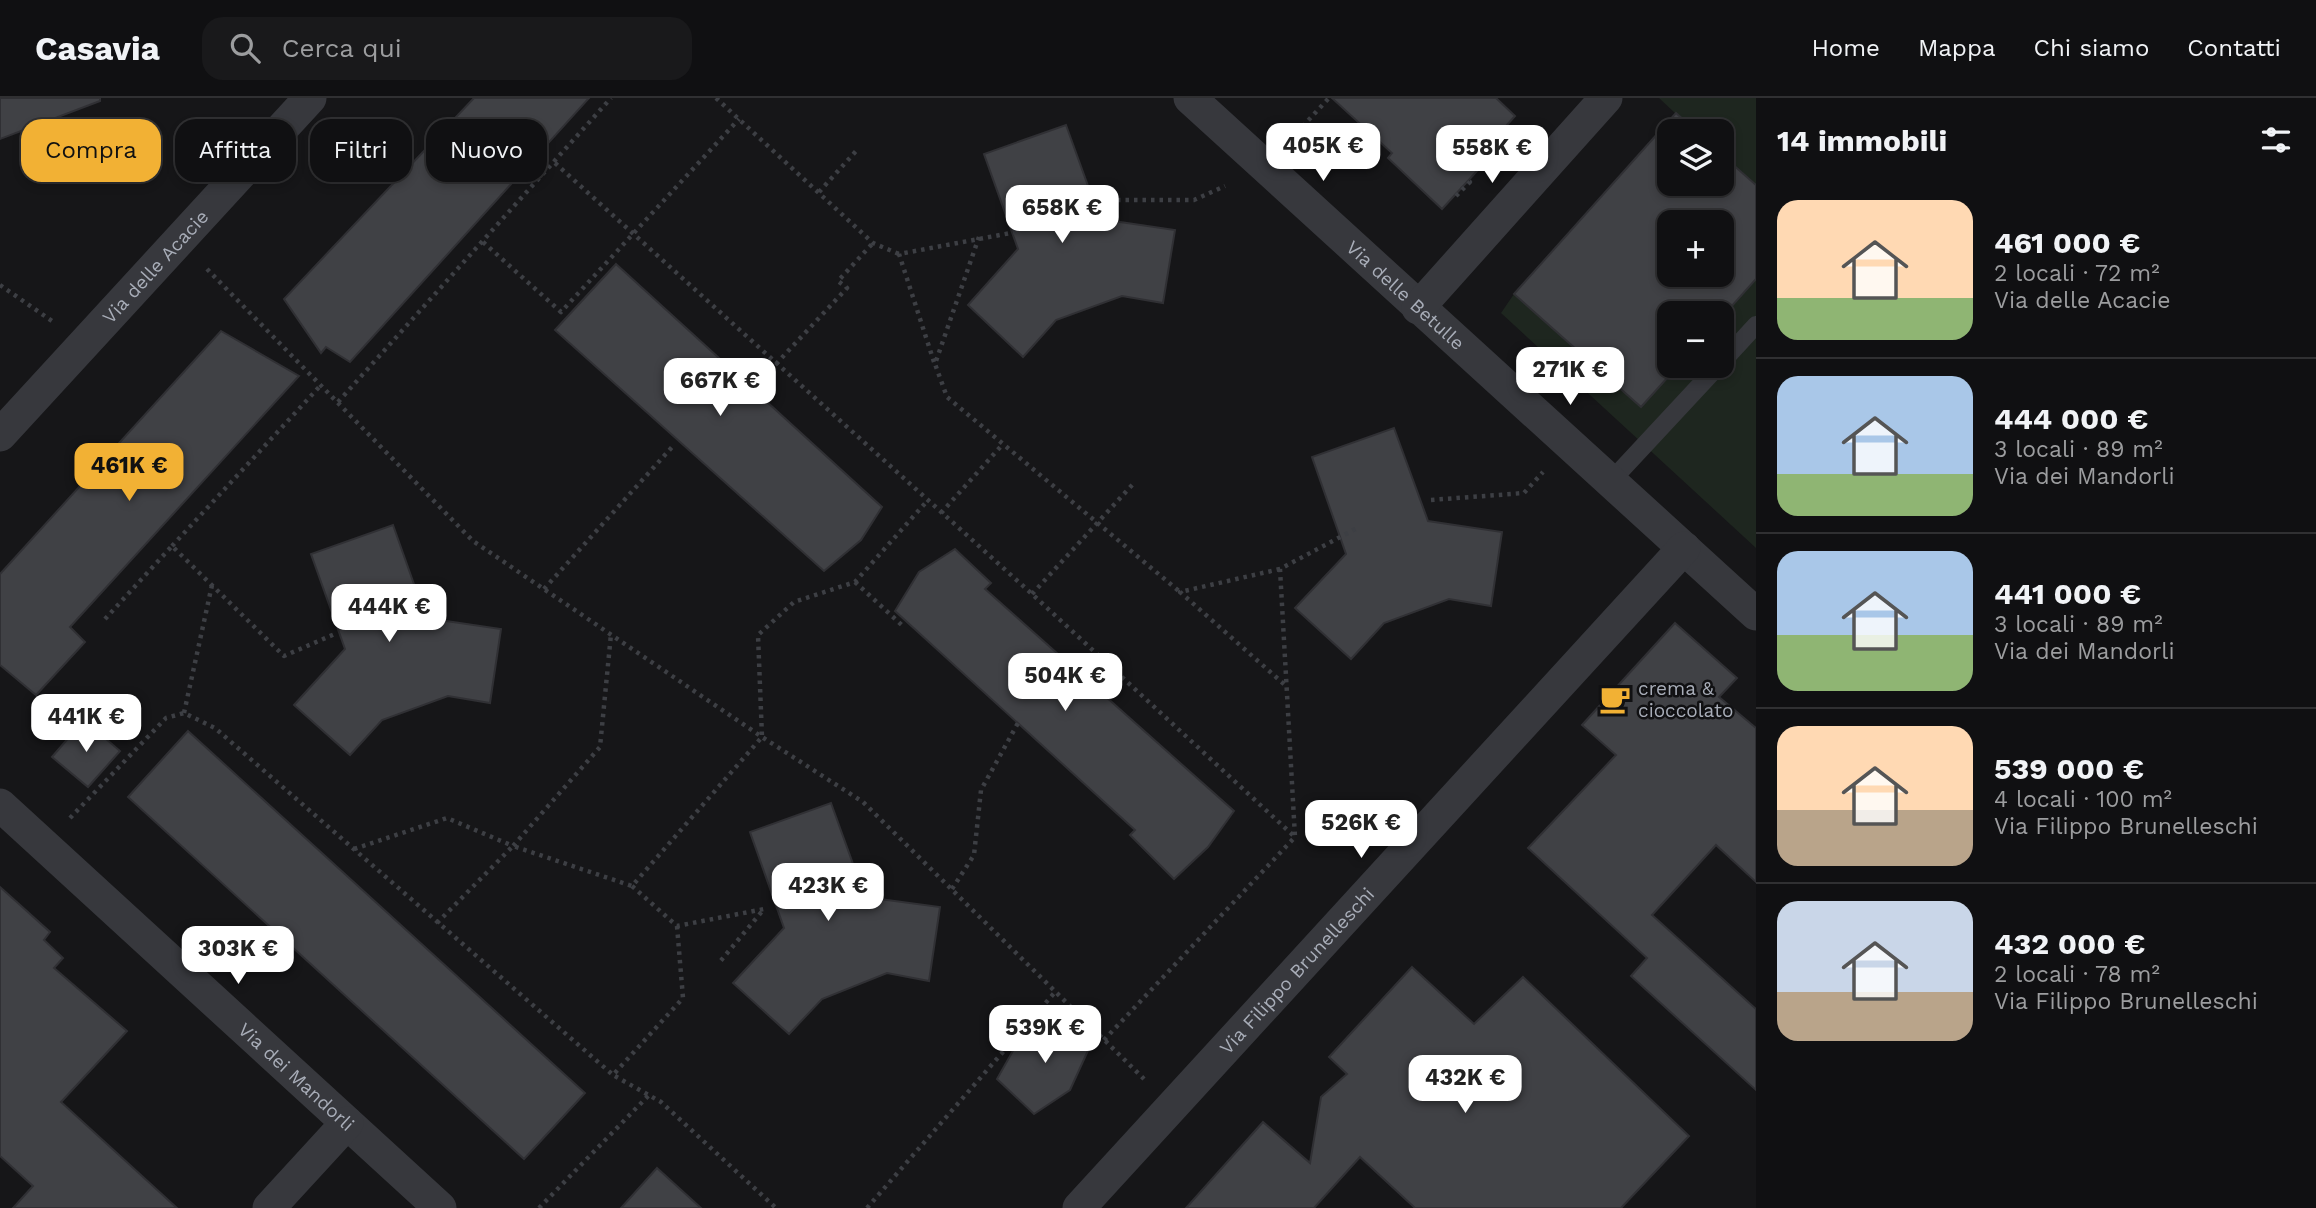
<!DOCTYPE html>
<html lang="it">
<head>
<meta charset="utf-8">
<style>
	:root { --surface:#101012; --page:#19191b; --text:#f1f3f6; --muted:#9c9d9f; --line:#303032; --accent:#f2b134 }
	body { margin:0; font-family:"Work Sans",sans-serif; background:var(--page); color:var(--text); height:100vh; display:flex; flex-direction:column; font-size:26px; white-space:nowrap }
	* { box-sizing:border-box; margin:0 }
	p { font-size:23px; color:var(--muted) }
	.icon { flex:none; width:38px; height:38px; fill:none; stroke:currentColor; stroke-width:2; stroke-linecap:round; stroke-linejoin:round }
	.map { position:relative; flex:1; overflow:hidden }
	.drawer { display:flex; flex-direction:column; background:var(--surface); width:560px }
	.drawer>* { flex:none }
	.guide { position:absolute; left:21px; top:21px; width:665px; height:63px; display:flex; gap:14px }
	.fabs { position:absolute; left:1657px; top:21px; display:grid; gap:14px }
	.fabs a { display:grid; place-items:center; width:77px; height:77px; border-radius:14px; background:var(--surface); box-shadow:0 4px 10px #0003,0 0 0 2px var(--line); font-size:35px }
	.price { position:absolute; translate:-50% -60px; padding:0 16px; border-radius:14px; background:#fff; color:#222; font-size:23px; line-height:46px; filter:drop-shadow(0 2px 4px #0008) }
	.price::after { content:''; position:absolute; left:50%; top:42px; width:21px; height:16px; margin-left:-10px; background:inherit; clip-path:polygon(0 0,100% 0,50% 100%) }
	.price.on { background:var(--accent); color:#111 }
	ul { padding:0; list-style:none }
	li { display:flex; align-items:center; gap:21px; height:175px; padding:0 21px }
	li+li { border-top:2px solid var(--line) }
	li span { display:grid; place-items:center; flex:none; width:196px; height:140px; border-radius:21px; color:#555 }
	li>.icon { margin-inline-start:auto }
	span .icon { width:84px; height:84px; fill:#fffc; stroke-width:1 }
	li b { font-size:30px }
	h2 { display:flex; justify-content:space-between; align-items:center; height:84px; padding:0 21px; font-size:30px }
	.tag { padding:0 24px; border-radius:21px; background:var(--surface); box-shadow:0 4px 10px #0003,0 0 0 2px var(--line); font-size:24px; line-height:63px }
	.tag.on { background:var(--accent); color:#111 }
	header { display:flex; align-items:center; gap:42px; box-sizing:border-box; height:98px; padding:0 35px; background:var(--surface); border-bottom:2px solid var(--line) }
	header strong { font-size:33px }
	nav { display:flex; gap:38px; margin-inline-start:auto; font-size:24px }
	.search { width:490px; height:63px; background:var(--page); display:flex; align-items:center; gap:18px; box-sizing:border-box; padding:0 24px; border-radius:21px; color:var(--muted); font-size:26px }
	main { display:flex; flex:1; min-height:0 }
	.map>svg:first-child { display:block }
	.green { fill:#1e261f; fill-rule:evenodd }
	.building { fill:#404145; stroke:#303034; stroke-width:2; fill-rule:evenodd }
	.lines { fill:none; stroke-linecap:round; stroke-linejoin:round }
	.path { stroke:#3d3f44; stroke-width:4.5; stroke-dasharray:3.5 5; stroke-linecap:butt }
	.lane { stroke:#37383d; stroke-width:18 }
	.street { stroke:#37383d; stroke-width:33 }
	.labels { text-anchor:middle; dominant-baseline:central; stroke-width:5; stroke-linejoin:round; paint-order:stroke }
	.street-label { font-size:19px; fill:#a8adb8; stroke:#111113 }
	.poi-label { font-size:19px; fill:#a8adb8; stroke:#111113; text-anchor:start }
</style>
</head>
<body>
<header>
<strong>Casavia</strong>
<div class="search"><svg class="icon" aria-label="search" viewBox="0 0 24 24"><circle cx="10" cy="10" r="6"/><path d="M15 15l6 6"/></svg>Cerca qui</div>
<nav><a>Home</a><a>Mappa</a><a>Chi siamo</a><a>Contatti</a></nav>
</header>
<main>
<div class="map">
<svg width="1756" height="1110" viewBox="0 0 1756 1110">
	<rect width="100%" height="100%" fill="#161618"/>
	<path class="green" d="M1659,0H1756V450L1501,215L1514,196L1676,16ZM1670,33H1722V86H1670ZM1670,124H1722V177H1670ZM1670,215H1722V268H1670Z"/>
	<g class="building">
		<polygon points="0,0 100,0 100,3 0,41"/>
		<polygon points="474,0 589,0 350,264 326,249 321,255 284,201"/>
		<polygon points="1332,0 1496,0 1515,18 1471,67 1477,73 1442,111 1388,60 1392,55"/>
		<path d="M1676,15L1696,33H1670V86H1722V57L1756,87V181L1722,219V215H1670V268H1678L1641,309L1514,196ZM1670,124H1722V177H1670Z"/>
		<polygon points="1066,27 1100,121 1175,132 1163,205 1122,198 1056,222 1023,259 968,207 1018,151 984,56"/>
		<polygon points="616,166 882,409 861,442 824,473 555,232"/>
		<polygon points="221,233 299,278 70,529 85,544 36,597 0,567 0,476"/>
		<polygon points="1394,330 1428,423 1502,434 1491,508 1449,501 1384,525 1351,561 1295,510 1346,456 1312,359"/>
		<polygon points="393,427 426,520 501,531 490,605 448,598 382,622 350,657 294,607 345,551 311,456"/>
		<polygon points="955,451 991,485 985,491 1234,713 1208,749 1174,781 1130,737 1135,732 895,513 919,474"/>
		<polygon points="1675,525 1737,580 1719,599 1756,630 1756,784 1716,747 1652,817 1756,911 1756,992 1631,878 1647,860 1528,750 1616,657 1582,627"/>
		<polygon points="84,622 120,653 88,689 52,659"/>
		<polygon points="188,633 585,995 524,1061 128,699"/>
		<polygon points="831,705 865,799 940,809 929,883 887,875 822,901 789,936 733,885 784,830 750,734"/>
		<polygon points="0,789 50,834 44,842 63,860 54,870 127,933 61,1004 177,1110 13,1110 33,1088 0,1058"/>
		<polygon points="1412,869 1474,926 1523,879 1689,1038 1621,1110 1415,1110 1360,1059 1314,1110 1186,1110 1263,1024 1310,1065 1321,999 1347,976 1329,959"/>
		<polygon points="1058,918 1091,946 1070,992 1034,1016 997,981 1018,944"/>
		<polygon points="657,1070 701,1110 621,1110"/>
	</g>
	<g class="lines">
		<g class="path">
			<polyline points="716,0 873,145 899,156"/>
			<polyline points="1291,41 1329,0"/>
			<polyline points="555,65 1032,496 1295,739"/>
			<polyline points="819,94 857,52"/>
			<polyline points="1456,98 1470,84 1468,83"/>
			<polyline points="1100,102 1194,102 1225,88"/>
			<polyline points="979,139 935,266 947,299 1180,494"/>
			<polyline points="483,144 561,214 739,21"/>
			<polyline points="207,171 473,443 762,639 863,704 1144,981"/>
			<polyline points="0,187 52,223"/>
			<polyline points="934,264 899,156 1016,134"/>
			<polyline points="776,266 847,190 838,183 873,145"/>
			<polyline points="338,304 611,0"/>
			<polyline points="1431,402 1524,395 1543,374"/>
			<polyline points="941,415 1003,346"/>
			<polyline points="172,448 321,287"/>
			<polyline points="1280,471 1180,494 1285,587"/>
			<polyline points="855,484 905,530"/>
			<polyline points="544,491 673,348"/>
			<polyline points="1032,496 1134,385"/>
			<polyline points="105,521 172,448 284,558 337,535"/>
			<polyline points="184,615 212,487"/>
			<polyline points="70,720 166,620 184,615 215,630 613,977"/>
			<polyline points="354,751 447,720 513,748 600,649 611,536"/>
			<polyline points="632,788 677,828 764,811 718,866"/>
			<polyline points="952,791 974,757 981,692 1018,625"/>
			<polyline points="437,825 513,748 632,788 762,639 758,537 794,504 855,484 928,402"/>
			<polyline points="677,828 683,900 613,977 661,1004 776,1110"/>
			<polyline points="1104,942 1295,739 1280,471 1359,429"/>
			<polyline points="539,1110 649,997"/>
			<polyline points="867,1110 1056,893"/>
		</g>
		<g class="lane">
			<polyline points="1722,264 1756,227"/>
			<polyline points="1611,383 1718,268"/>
		</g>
		<g class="street">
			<path id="s1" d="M1190,0C1378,173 1568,343 1756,516"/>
			<polyline points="1418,210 1606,0"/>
			<path id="s2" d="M0,337L310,0"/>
			<path id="s3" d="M0,707L440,1110"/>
			<polyline points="269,1110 347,1025"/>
			<path id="s4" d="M1079,1110L1684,450"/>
		</g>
	</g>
	<defs>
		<g id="cafe-bare" transform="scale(2.415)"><path d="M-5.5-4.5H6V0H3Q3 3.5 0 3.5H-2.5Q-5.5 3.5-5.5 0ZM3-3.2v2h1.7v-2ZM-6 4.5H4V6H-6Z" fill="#f2b134" stroke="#111113" stroke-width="2.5" paint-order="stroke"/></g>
	</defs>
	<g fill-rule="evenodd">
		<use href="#cafe-bare" x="1615" y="601"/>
	</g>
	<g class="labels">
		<g class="street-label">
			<text stroke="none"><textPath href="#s2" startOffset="229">Via delle Acacie</textPath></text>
			<text stroke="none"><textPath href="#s1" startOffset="292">Via delle Betulle</textPath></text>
			<text stroke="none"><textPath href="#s4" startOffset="322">Via Filippo Brunelleschi</textPath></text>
			<text stroke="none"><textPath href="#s3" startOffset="402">Via dei Mandorli</textPath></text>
		</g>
		<g class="poi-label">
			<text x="1638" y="590">crema &amp;<tspan x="1638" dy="22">cioccolato</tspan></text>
		</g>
	</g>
</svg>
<div class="fabs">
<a><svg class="icon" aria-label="layers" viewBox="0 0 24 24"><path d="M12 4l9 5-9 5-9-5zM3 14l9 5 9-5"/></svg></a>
<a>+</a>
<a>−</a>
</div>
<b class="price" style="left:1323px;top:85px">405K €</b>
<b class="price" style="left:1492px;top:87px">558K €</b>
<b class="price" style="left:1062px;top:147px">658K €</b>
<b class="price" style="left:1570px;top:309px">271K €</b>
<b class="price" style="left:720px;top:320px">667K €</b>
<b class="price on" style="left:129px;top:405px">461K €</b>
<b class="price" style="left:389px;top:546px">444K €</b>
<b class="price" style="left:1065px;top:615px">504K €</b>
<b class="price" style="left:86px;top:656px">441K €</b>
<b class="price" style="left:1361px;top:762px">526K €</b>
<b class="price" style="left:828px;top:825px">423K €</b>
<b class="price" style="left:238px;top:888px">303K €</b>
<b class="price" style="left:1045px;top:967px">539K €</b>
<b class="price" style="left:1465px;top:1017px">432K €</b>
<div class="guide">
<a class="tag on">Compra</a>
<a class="tag">Affitta</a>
<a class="tag">Filtri</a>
<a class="tag">Nuovo</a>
</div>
</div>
<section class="drawer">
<h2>14 immobili<svg class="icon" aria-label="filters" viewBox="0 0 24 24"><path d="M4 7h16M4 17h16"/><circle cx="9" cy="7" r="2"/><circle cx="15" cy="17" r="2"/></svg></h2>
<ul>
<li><span style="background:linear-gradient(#ffd9b3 70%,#8fb573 0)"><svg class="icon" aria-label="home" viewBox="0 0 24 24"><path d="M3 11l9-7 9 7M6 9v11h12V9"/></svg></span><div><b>461 000 €</b><p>2 locali · 72 m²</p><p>Via delle Acacie</p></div></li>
<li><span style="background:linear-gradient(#a9c7e8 70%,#8fb573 0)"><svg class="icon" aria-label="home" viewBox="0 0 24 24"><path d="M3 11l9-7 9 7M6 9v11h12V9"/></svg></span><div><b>444 000 €</b><p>3 locali · 89 m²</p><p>Via dei Mandorli</p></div></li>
<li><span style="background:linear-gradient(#a9c7e8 60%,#8fb573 0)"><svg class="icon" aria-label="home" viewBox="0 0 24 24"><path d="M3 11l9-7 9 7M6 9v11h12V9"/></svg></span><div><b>441 000 €</b><p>3 locali · 89 m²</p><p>Via dei Mandorli</p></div></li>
<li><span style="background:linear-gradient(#ffd9b3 60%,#b9a48a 0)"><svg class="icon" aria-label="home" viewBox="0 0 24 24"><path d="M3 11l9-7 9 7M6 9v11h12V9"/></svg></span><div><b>539 000 €</b><p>4 locali · 100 m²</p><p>Via Filippo Brunelleschi</p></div></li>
<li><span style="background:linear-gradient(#c9d6e8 65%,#b9a48a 0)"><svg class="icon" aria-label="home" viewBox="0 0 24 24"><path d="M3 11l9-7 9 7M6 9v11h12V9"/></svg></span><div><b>432 000 €</b><p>2 locali · 78 m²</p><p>Via Filippo Brunelleschi</p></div></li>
</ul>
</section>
</main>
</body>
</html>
